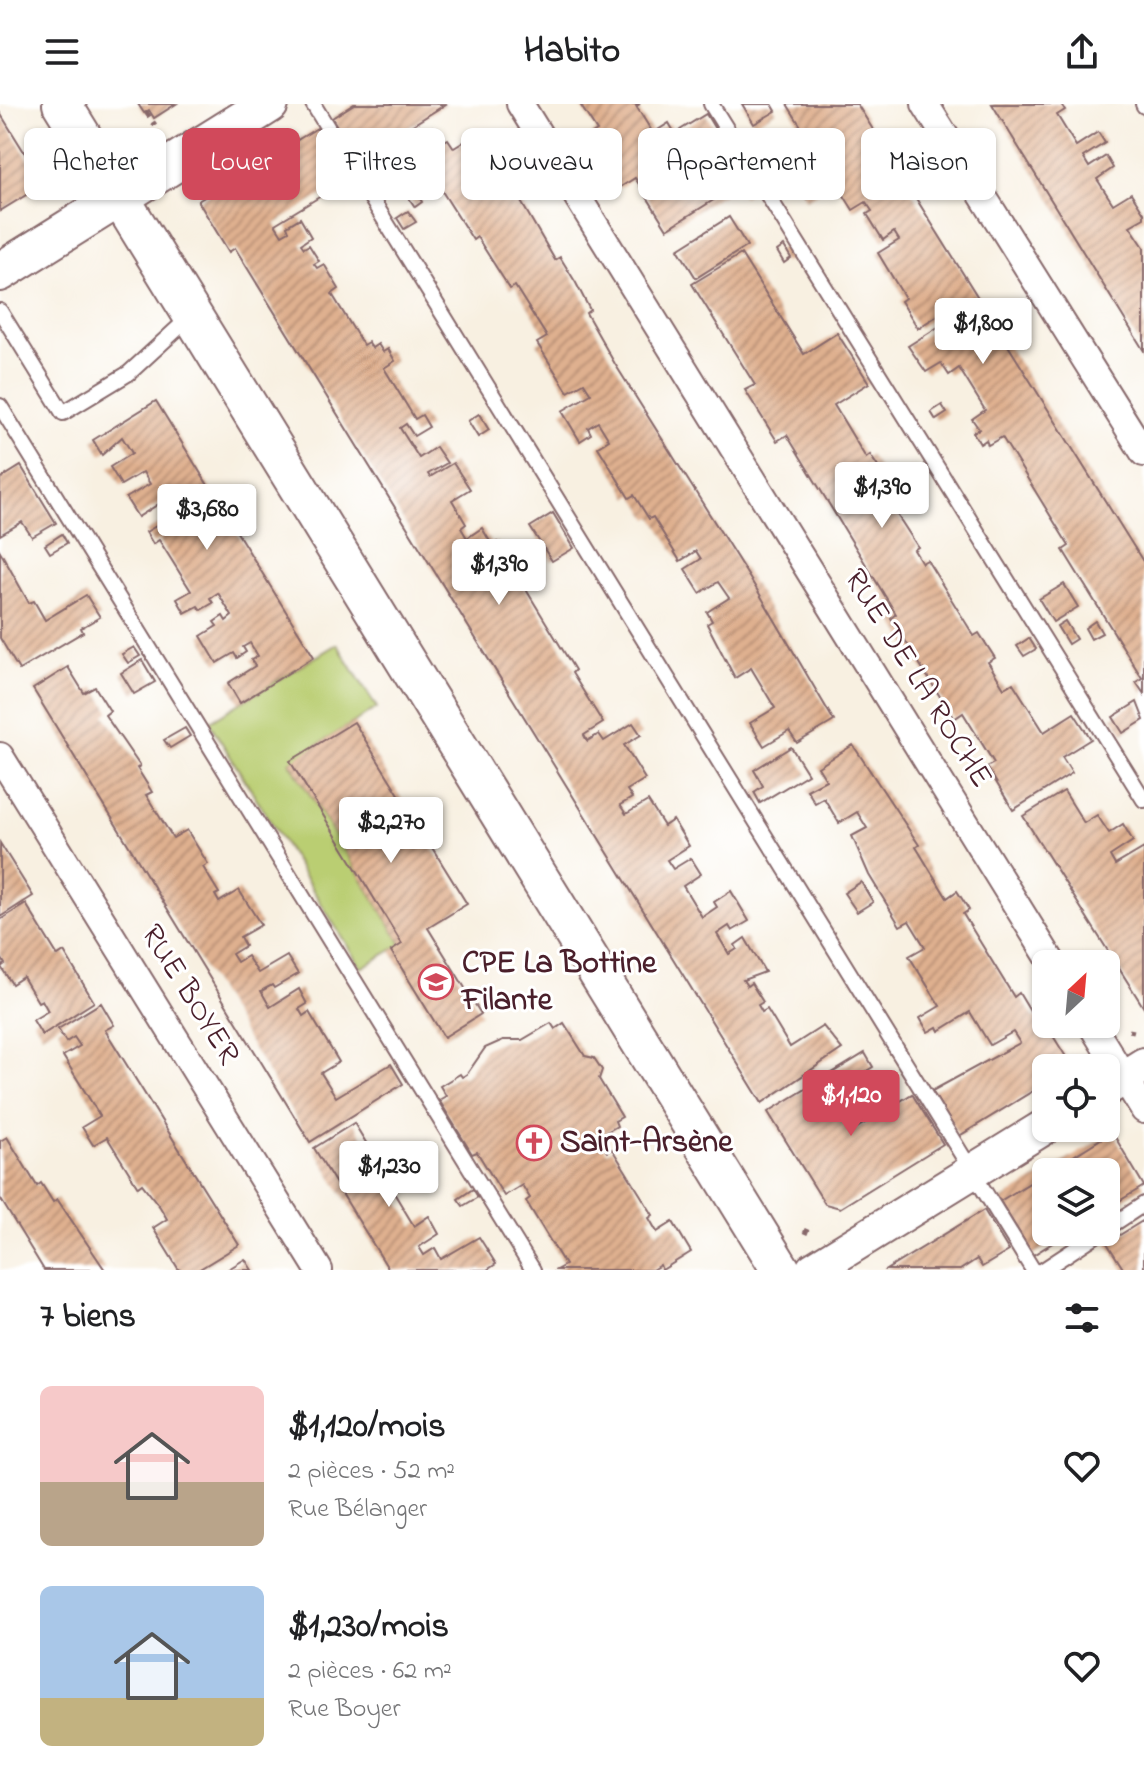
<!DOCTYPE html>
<html lang="fr">
<head>
<meta charset="utf-8">
<style>
	:root { --surface:#fff; --page:#f2f2f2; --text:#202124; --muted:#757577; --accent:#d1495b }
	body { margin:0; font-family:"Indie Flower",sans-serif; background:var(--page); color:var(--text); height:100vh; display:flex; flex-direction:column; font-size:30px; white-space:nowrap }
	* { box-sizing:border-box; margin:0 }
	p { font-size:26px; color:var(--muted) }
	.icon { flex:none; width:44px; height:44px; fill:none; stroke:currentColor; stroke-width:2; stroke-linecap:round; stroke-linejoin:round }
	.map { position:relative; height:1166px; overflow:hidden }
	.side { display:flex; flex-direction:column; background:var(--surface); flex:1 }
	.side>* { flex:none }
	.hud { position:absolute; left:24px; top:24px; width:1096px; height:72px; display:flex; gap:16px }
	.needle { width:52px; rotate:26deg }
	.controls { position:absolute; left:1032px; top:846px; display:grid; gap:16px }
	.controls a { display:grid; place-items:center; width:88px; height:88px; border-radius:12px; background:var(--surface); box-shadow:0 2px 6px #0004; font-size:40px }
	.price { position:absolute; translate:-50% -68px; padding:0 18px; border-radius:8px; background:#fff; color:#222; font-size:26px; line-height:52px; filter:drop-shadow(0 2px 4px #0008) }
	.price::after { content:''; position:absolute; left:50%; top:48px; width:24px; height:18px; margin-left:-12px; background:inherit; clip-path:polygon(0 0,100% 0,50% 100%) }
	.price.selected { background:var(--accent); color:#fff }
	ul { padding:0; list-style:none }
	li { display:flex; align-items:center; gap:24px; height:200px; padding:0 40px }
	li span { display:grid; place-items:center; flex:none; width:224px; height:160px; border-radius:12px; color:#555 }
	li>.icon { margin-inline-start:auto }
	span .icon { width:96px; height:96px; fill:#fffc; stroke-width:1 }
	li b { font-size:34px }
	h2 { display:flex; justify-content:space-between; align-items:center; height:96px; padding:0 40px; font-size:34px }
	.chip { padding:0 28px; border-radius:12px; background:var(--surface); box-shadow:0 2px 6px #0004; font-size:28px; line-height:72px }
	.chip.selected { background:var(--accent); color:#fff }
	header { display:flex; justify-content:space-between; align-items:center; height:104px; padding:0 40px; background:var(--surface); font-size:36px; font-weight:700 }
	.map>svg:first-child { display:block }
	.green { fill:#bace72; stroke:#82764e; stroke-width:2 }
	.building { fill:url(#building-hatch) }
	.lines { fill:none; stroke-linecap:round; stroke-linejoin:round }
	.service-casing { stroke:#87686b; stroke-width:18 }
	.minor-casing { stroke:#87686b; stroke-width:30 }
	.tertiary-casing { stroke:#87686b; stroke-width:38 }
	.secondary-casing { stroke:#87686b; stroke-width:42 }
	.path { stroke:#87686b; stroke-width:5; stroke-dasharray:6 6; stroke-linecap:butt }
	.service { stroke:#fff; stroke-width:14 }
	.minor { stroke:#fff; stroke-width:26 }
	.tertiary { stroke:#fff; stroke-width:34 }
	.secondary { stroke:#fff; stroke-width:38 }
	.labels { text-anchor:middle; dominant-baseline:central; stroke-width:6; stroke-linejoin:round; paint-order:stroke }
	.street-label { font-size:32px; fill:#4a1f2b; stroke:#fff }
	.poi-label { font-size:32px; font-weight:bold; fill:#4a1f2b; stroke:#fff; text-anchor:start }
</style>
</head>
<body>
<header><svg class="icon" aria-label="menu" viewBox="0 0 24 24"><path d="M4 6h16M4 12h16M4 18h16"/></svg>Habito<svg class="icon" aria-label="share" viewBox="0 0 24 24"><path d="M12 15V3M7 8l5-5 5 5M5 13v7h14v-7"/></svg></header>
<div class="map">
<svg width="1144" height="1166" viewBox="0 0 1144 1166">
	<defs>
		<pattern id="building-hatch" width="6" height="6" patternUnits="userSpaceOnUse" patternTransform="scale(2)"><rect width="6" height="6" fill="#dfb08f"/><path d="M-1 1l2-2M0 6l6-6M5 7l2-2" fill="none" stroke="#b78f75"/></pattern>
	</defs>
	<rect width="100%" height="100%" fill="#fff"/>
	<filter id="ink" filterUnits="userSpaceOnUse"><feTurbulence type="fractalNoise" baseFrequency=".0125" numOctaves="2"/><feDisplacementMap in="SourceGraphic" scale="16" xChannelSelector="R" yChannelSelector="G"/><feConvolveMatrix kernelMatrix="1 2 1 2 8 2 1 2 1" color-interpolation-filters="sRGB"/></filter>
	<filter id="wash" filterUnits="userSpaceOnUse"><feTurbulence type="fractalNoise" baseFrequency=".006" numOctaves="4" result="noise"/><feDisplacementMap in="SourceGraphic" scale="32" xChannelSelector="R" yChannelSelector="G"/><feGaussianBlur stdDeviation="1.8" result="paint"/><feColorMatrix in="noise" values="0 0 0 0 0 0 0 0 0 0 0 0 0 0 0 0 0 1.4 0 .05"/><feComposite in="paint" operator="in"/></filter>
	<g filter="url(#wash)">
		<rect width="100%" height="100%" fill="#f8f0e1"/>
		<polygon class="green" points="337,540 377,604 290,658 402,840 361,864 209,618"/>
		<g id="blocks">
			<g class="building">
				<polygon points="138,0 176,0 154,14 149,6 144,9"/>
				<polygon points="354,0 446,0 400,29 407,39 432,23 441,39 448,35 454,44 475,31 491,55 495,53 555,156 560,153 576,179 590,206 586,209 615,260 759,489 834,617 797,639 789,627 764,642 750,619 775,604 751,564 735,574 707,520 712,517 707,508 729,494 718,478 700,489 685,465 701,455 696,447 680,457 653,413 649,415 634,391 629,394 598,343 609,336 598,318 588,324 591,330 580,337 562,307 591,290 584,279 568,288 537,239 547,233 515,182 510,185 477,133 473,136 426,62 423,63 417,54 410,58 400,43 364,66 332,14"/>
				<polygon points="585,0 640,0 636,2 653,29 669,19 676,31 646,50 654,62 689,40 680,26 706,10 752,87 743,93 736,82 667,125 635,74 619,84 612,73 617,69 599,39 595,42 589,32 597,27 581,2"/>
				<polygon points="742,0 772,0 776,7 754,20"/>
				<polygon points="787,0 857,0 1144,459 1144,590 1136,578 1142,574 1063,446 1069,442 1002,333 988,341 986,336 980,340 973,328 979,325 972,315 985,306 959,264 949,271 941,259 926,268 908,242 946,218 940,210 918,224 901,197 905,194 878,149 899,136 894,128 883,136 867,110 872,107 866,98 853,106"/>
				<polygon points="992,0 1061,0 1065,6 1057,11 1076,42 1098,28 1105,39 1083,53 1089,63 1106,52 1113,64 1097,75 1113,100 1131,89 1144,109 1144,114 1130,122 1144,143 1144,247"/>
				<polygon points="0,9 44,80 0,107"/>
				<polygon points="317,24 349,75 275,120 282,131 289,127 287,122 300,114 311,133 301,140 304,144 309,141 319,157 314,160 317,164 324,160 339,185 332,190 363,241 368,238 372,244 378,240 383,248 388,245 395,257 384,264 415,315 422,311 429,323 414,332 406,320 400,324 419,354 436,343 447,359 428,370 430,373 453,359 470,385 452,396 466,420 461,424 467,434 482,424 492,441 497,438 575,566 572,569 603,619 584,631 587,637 599,630 604,637 633,619 641,631 624,641 645,675 627,686 632,694 620,701 626,710 648,697 664,722 673,716 689,742 667,756 673,765 691,754 701,770 683,782 702,813 717,803 714,798 731,787 749,817 732,827 729,822 717,830 729,850 737,845 735,841 745,834 765,868 743,876 747,882 751,879 763,898 758,901 762,908 767,905 790,943 823,922 842,945 762,999 235,144 229,148 198,97"/>
				<polygon points="795,35 802,47 782,59 775,48"/>
				<polygon points="818,71 826,84 806,95 799,83"/>
				<polygon points="417,89 422,98 415,103 409,94"/>
				<polygon points="408,107 416,118 404,125 397,114"/>
				<polygon points="729,113 747,142 696,174 678,145"/>
				<polygon points="784,142 791,154 784,159 777,147"/>
				<polygon points="741,150 804,250 837,229 869,279 834,301 866,354 870,351 903,400 894,406 918,443 914,446 922,459 927,456 974,532 979,529 995,554 988,558 1004,584 1013,579 1044,628 1074,609 1091,635 1062,653 1072,669 1013,706 987,663 994,659 963,609 954,615 891,514 896,510 787,331 777,337 745,286 755,281 692,180"/>
				<polygon points="156,297 314,553 240,599 228,579 255,562 251,556 258,552 250,539 243,543 246,548 237,554 234,549 217,559 201,532 217,522 214,518 223,512 226,517 232,512 218,489 210,494 213,499 201,506 198,502 185,509 177,495 191,487 159,436 153,440 146,428 171,413 162,398 138,413 126,394 150,380 143,368 121,381 110,363 132,349 122,333 102,351 93,336"/>
				<polygon points="942,301 947,309 936,316 931,308"/>
				<polygon points="479,310 489,326 478,333 468,317"/>
				<polygon points="21,362 56,419 32,433 22,418 0,431 0,375"/>
				<polygon points="553,409 574,444 552,457 530,423"/>
				<polygon points="62,430 67,439 50,449 45,441"/>
				<polygon points="0,447 29,499 34,497 45,516 86,491 100,513 81,524 83,528 19,566 0,534"/>
				<polygon points="1064,480 1078,503 1053,518 1039,495"/>
				<polygon points="1065,517 1076,535 1068,540 1057,522"/>
				<polygon points="1095,517 1102,529 1091,535 1085,524"/>
				<polygon points="1029,534 1036,545 1024,552 1017,542"/>
				<polygon points="134,543 140,552 128,559 122,550"/>
				<polygon points="142,556 155,578 134,590 121,569"/>
				<polygon points="68,563 84,589 95,583 110,607 105,611 140,662 137,664 152,688 146,691 173,734 187,726 208,760 203,763 219,789 215,791 219,798 239,786 261,821 240,833 245,842 232,850 237,858 247,852 258,869 287,852 298,870 274,884 272,881 261,887 270,903 299,885 307,900 299,905 303,912 309,908 339,958 321,969 336,993 391,960 403,980 310,1038 33,585"/>
				<polygon points="1137,598 1144,616 1123,629 1113,613"/>
				<polygon points="354,618 467,800 428,824 481,910 444,933 391,847 402,840 290,657"/>
				<polygon points="185,624 190,632 170,644 164,636"/>
				<polygon points="853,641 919,741 916,743 947,794 957,787 969,806 963,810 1014,893 1019,889 1034,914 1040,911 1073,964 1046,964 1046,979 959,1032 932,987 1020,939 1013,928 990,941 970,908 939,927 937,923 928,928 920,914 940,902 909,852 925,843 909,817 900,822 869,771 852,732 867,724 857,708 839,719 824,694 815,699 807,686 826,676 818,663"/>
				<polygon points="791,643 808,670 760,699 754,688 763,682 754,666"/>
				<polygon points="1064,687 1084,719 1097,711 1109,729 1123,720 1133,737 1110,752 1115,761 1144,744 1144,904 1023,712"/>
				<polygon points="0,739 33,792 0,813"/>
				<polygon points="861,778 873,798 857,808 844,789"/>
				<polygon points="26,800 58,852 64,848 94,898 42,931 33,916 48,907 42,896 38,898 23,873 12,880 1,863 5,860 0,852 0,816"/>
				<polygon points="101,899 114,921 105,926 239,1141 198,1166 179,1166 153,1124 167,1115 160,1103 142,1080 138,1083 107,1033 93,1041 82,1023 100,1012 63,952 80,942 74,933 66,938 58,925"/>
				<polygon points="551,919 555,925 564,919 585,952 594,954 602,966 599,975 622,1013 615,1017 617,1022 598,1033 607,1048 612,1045 653,1111 649,1114 657,1128 673,1118 691,1148 662,1166 660,1161 652,1166 556,1166 565,1161 526,1097 530,1094 522,1081 504,1092 477,1048 472,1050 439,996 446,992 440,982 460,970 462,973 467,970 485,944 503,936 522,936"/>
				<polygon points="865,949 873,963 828,990 836,1002 841,999 857,1024 912,990 943,1040 840,1104 825,1100 768,1008"/>
				<polygon points="354,1019 370,1045 376,1041 391,1066 388,1068 398,1086 394,1089 414,1122 429,1112 439,1130 419,1143 424,1151 435,1144 441,1155 479,1133 496,1160 487,1166 389,1166 314,1044"/>
				<polygon points="1112,1028 1144,1082 1106,1105 1106,1068 1048,1068"/>
				<polygon points="7,1033 37,1082 41,1079 53,1098 57,1095 105,1166 44,1166 0,1094 0,1037"/>
				<polygon points="1046,1069 1046,1128 1070,1128 1033,1151 1000,1097"/>
				<polygon points="473,1085 478,1093 463,1102 458,1095"/>
				<polygon points="984,1106 1009,1147 982,1163 977,1155 960,1166 886,1166"/>
				<polygon points="1144,1116 1144,1166 1124,1166 1107,1139"/>
				<polygon points="245,1155 252,1166 227,1166"/>
			</g>
		</g>
	</g>
	<g filter="url(#ink)">
		<use href="#blocks" fill-opacity="0" stroke="#87686b" stroke-width="2"/>
		<g class="lines">
			<g class="service-casing">
				<g id="service">
					<polyline points="313,0 1033,1166"/>
					<polyline points="711,0 1144,696"/>
					<polyline points="1143,0 1144,2"/>
					<polyline points="0,207 63,309 129,269 190,213"/>
					<polyline points="0,302 533,1166"/>
					<polyline points="1106,1125 1144,1100"/>
					<polyline points="1043,1166 1101,1128"/>
				</g>
			</g>
			<g class="minor-casing">
				<g id="minor">
					<polyline points="520,0 1053,860"/>
					<polyline points="925,0 1144,349"/>
					<polyline points="0,652 319,1166"/>
					<polyline points="1091,920 1144,1006"/>
				</g>
			</g>
			<g class="tertiary-casing">
				<g id="tertiary">
					<polyline points="1106,985 1144,961"/>
					<polyline points="813,1166 1046,1022"/>
				</g>
			</g>
			<g class="secondary-casing">
				<g id="secondary">
					<polyline points="62,0 781,1166"/>
					<polyline points="0,168 269,0"/>
				</g>
			</g>
			<g class="path">
				<polyline points="146,8 155,21"/>
				<polyline points="1131,929 1132,925"/>
				<polyline points="805,1130 807,1125"/>
			</g>
			<use href="#service" class="service"/>
			<use href="#minor" class="minor"/>
			<use href="#tertiary" class="tertiary"/>
			<use href="#secondary" class="secondary"/>
		</g>
	</g>
	<defs>
		<g id="school-ring" transform="scale(1.8)"><circle r="9.5" fill="#fff" stroke="#d1495b" stroke-width="1.5"/><path d="M0-5L7-2L0 1L-7-2ZM-4 1L0 2.5L4 1V4Q0 6-4 4Z" fill="#d1495b"/></g>
		<g id="church-ring" transform="scale(1.8)"><circle r="9.5" fill="#fff" stroke="#d1495b" stroke-width="1.5"/><path d="M-1.2-6h2.4v3.5h3.3v2.4h-3.3V6h-2.4V-.1h-3.3v-2.4h3.3Z" fill="#d1495b"/></g>
	</defs>
	<g fill-rule="evenodd">
		<use href="#school-ring" x="436" y="878"/>
		<use href="#church-ring" x="534" y="1039"/>
	</g>
	<g class="labels">
		<g class="street-label">
			<text transform="translate(917 575) rotate(58)">RUE DE LA ROCHE</text>
			<text transform="translate(189 891) rotate(58)">RUE BOYER</text>
		</g>
		<g class="poi-label">
			<text x="462" y="860">CPE La Bottine<tspan x="462" dy="37">Filante</tspan></text>
			<text x="560" y="1039">Saint-Arsène</text>
		</g>
	</g>
</svg>
<div class="controls">
<a><svg class="needle" viewBox="-14 -14 28 28"><path d="M0-13l5 13h-10z" fill="#e53935"/><path d="M0 13l5-13h-10z" fill="#757577"/></svg></a>
<a><svg class="icon" aria-label="locate" viewBox="0 0 24 24"><circle cx="12" cy="12" r="6"/><path d="M12 2v4M12 18v4M2 12h4M18 12h4"/></svg></a>
<a><svg class="icon" aria-label="layers" viewBox="0 0 24 24"><path d="M12 4l9 5-9 5-9-5zM3 14l9 5 9-5"/></svg></a>
</div>
<b class="price" style="left:983px;top:262px">$1,800</b>
<b class="price" style="left:882px;top:426px">$1,390</b>
<b class="price" style="left:207px;top:448px">$3,680</b>
<b class="price" style="left:499px;top:503px">$1,390</b>
<b class="price" style="left:391px;top:761px">$2,270</b>
<b class="price selected" style="left:851px;top:1034px">$1,120</b>
<b class="price" style="left:389px;top:1105px">$1,230</b>
<div class="hud">
<a class="chip">Acheter</a>
<a class="chip selected">Louer</a>
<a class="chip">Filtres</a>
<a class="chip">Nouveau</a>
<a class="chip">Appartement</a>
<a class="chip">Maison</a>
</div>
</div>
<section class="side">
<h2>7 biens<svg class="icon" aria-label="filters" viewBox="0 0 24 24"><path d="M4 7h16M4 17h16"/><circle cx="9" cy="7" r="2"/><circle cx="15" cy="17" r="2"/></svg></h2>
<ul>
<li><span style="background:linear-gradient(#f6c9c9 60%,#b9a48a 0)"><svg class="icon" aria-label="home" viewBox="0 0 24 24"><path d="M3 11l9-7 9 7M6 9v11h12V9"/></svg></span><div><b>$1,120/mois</b><p>2 pièces · 52 m²</p><p>Rue Bélanger</p></div><svg class="icon" aria-label="heart" viewBox="0 0 24 24"><path d="M12 20l-8-8c-3-5 5-10 8-4 3-6 11-1 8 4z"/></svg></li>
<li><span style="background:linear-gradient(#a9c7e8 70%,#c2b280 0)"><svg class="icon" aria-label="home" viewBox="0 0 24 24"><path d="M3 11l9-7 9 7M6 9v11h12V9"/></svg></span><div><b>$1,230/mois</b><p>2 pièces · 62 m²</p><p>Rue Boyer</p></div><svg class="icon" aria-label="heart" viewBox="0 0 24 24"><path d="M12 20l-8-8c-3-5 5-10 8-4 3-6 11-1 8 4z"/></svg></li>
</ul>
</section>
</body>
</html>
